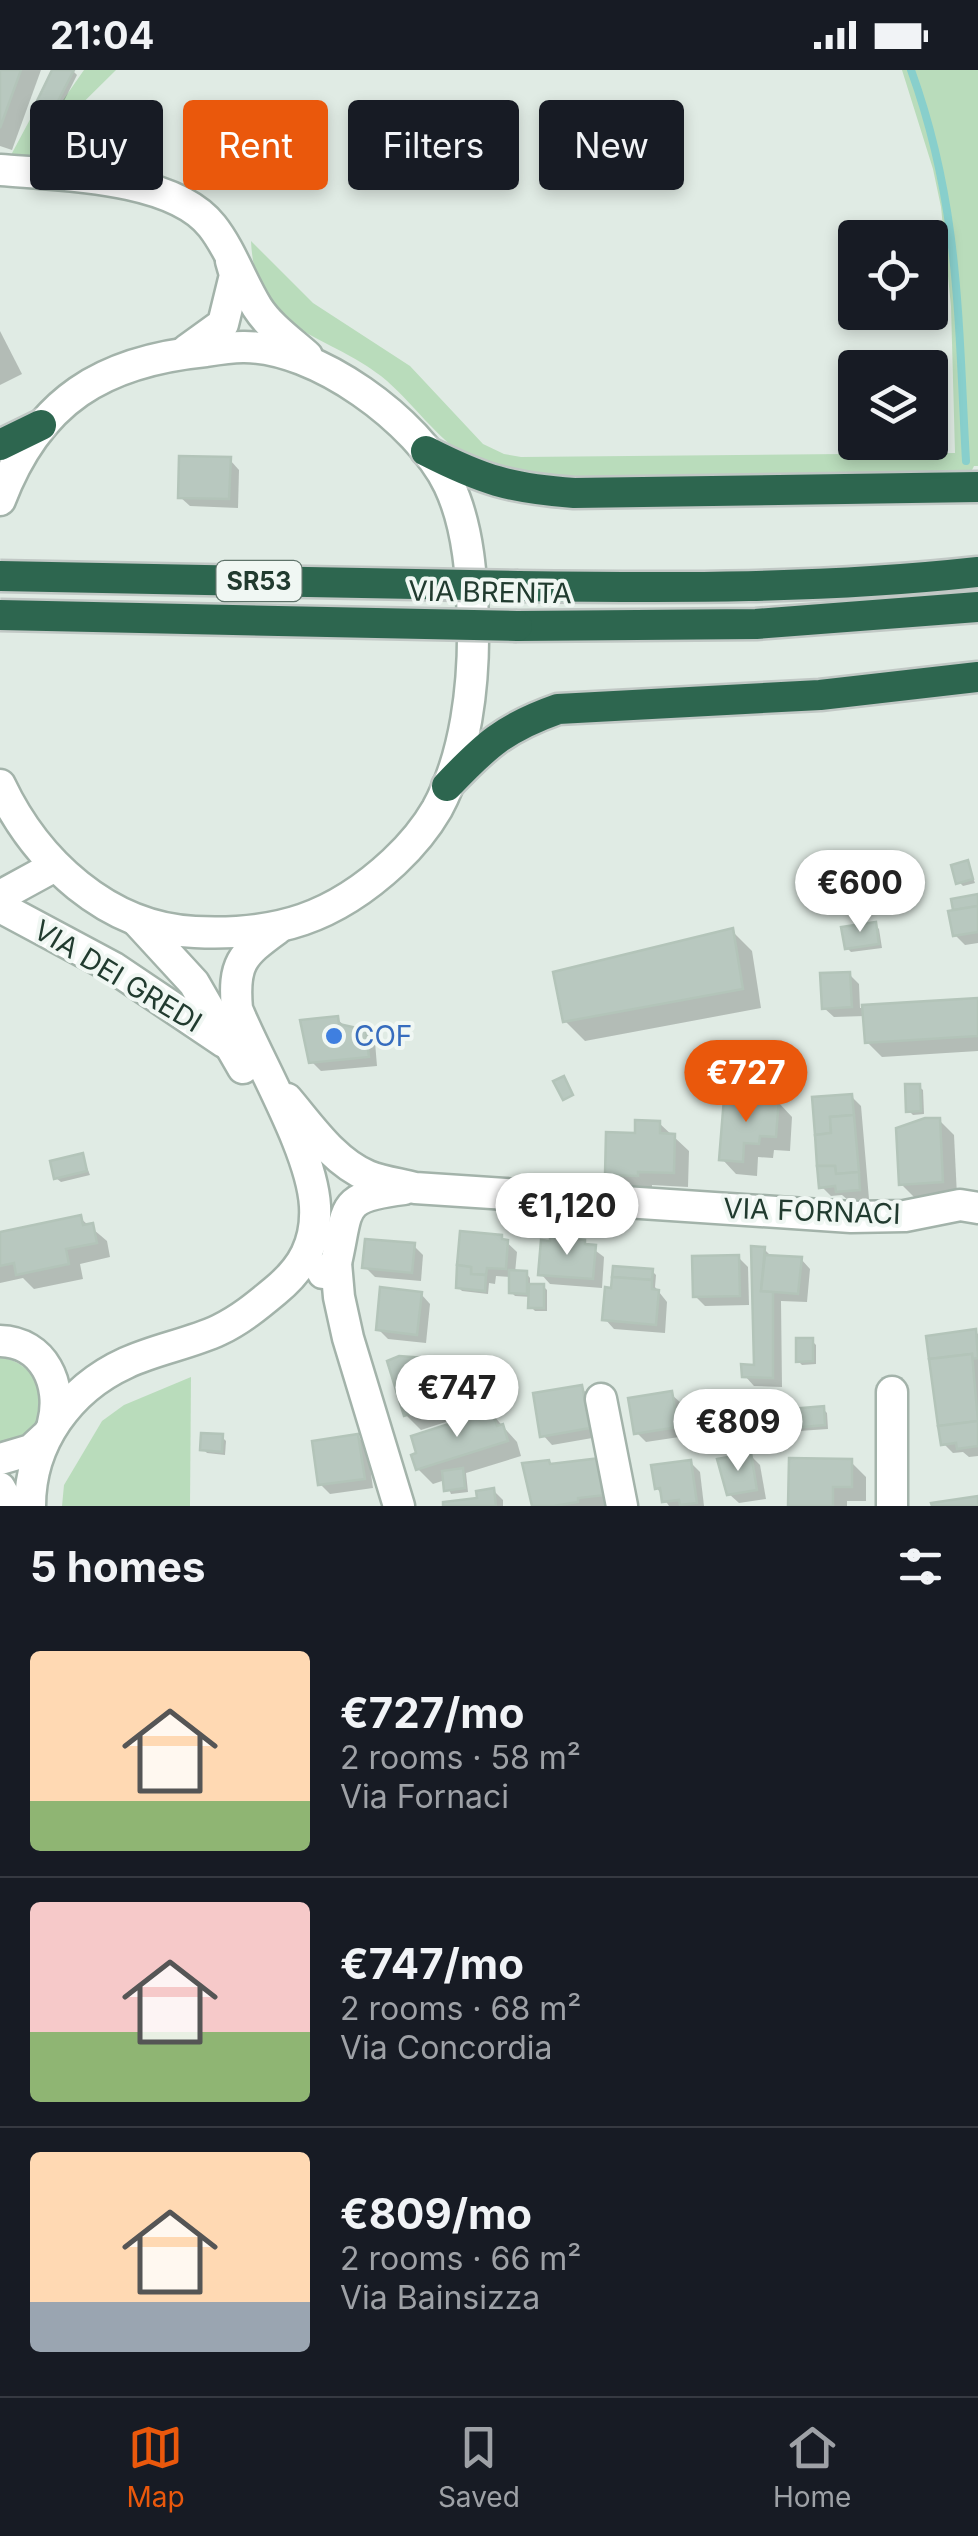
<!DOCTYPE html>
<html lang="en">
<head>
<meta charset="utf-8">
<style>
	:root { --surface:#171b24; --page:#242831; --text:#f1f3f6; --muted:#9ea1a6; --line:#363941; --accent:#ea580c }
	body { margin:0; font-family:Inter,sans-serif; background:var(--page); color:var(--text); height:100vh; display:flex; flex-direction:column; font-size:38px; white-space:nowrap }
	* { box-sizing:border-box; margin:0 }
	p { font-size:32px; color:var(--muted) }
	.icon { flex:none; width:55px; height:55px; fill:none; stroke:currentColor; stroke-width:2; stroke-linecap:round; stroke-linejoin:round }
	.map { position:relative; height:1436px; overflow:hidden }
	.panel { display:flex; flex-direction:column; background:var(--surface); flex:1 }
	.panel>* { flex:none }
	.guide { position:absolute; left:30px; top:30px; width:920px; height:90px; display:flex; gap:20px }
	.fabs { position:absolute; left:838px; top:150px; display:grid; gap:20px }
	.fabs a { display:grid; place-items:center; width:110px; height:110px; border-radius:10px; background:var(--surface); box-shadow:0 5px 15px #0003; font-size:50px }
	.price { position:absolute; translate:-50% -85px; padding:0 22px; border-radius:35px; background:#fff; color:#222; font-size:32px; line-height:65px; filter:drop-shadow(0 2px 5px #0008) }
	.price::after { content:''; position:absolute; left:50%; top:60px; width:30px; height:22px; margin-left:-15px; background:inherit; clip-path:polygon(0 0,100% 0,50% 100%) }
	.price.on { background:var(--accent); color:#fff }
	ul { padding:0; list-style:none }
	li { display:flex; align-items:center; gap:30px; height:250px; padding:0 30px }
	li+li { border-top:2px solid var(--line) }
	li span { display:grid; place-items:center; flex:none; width:280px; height:200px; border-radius:10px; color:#555 }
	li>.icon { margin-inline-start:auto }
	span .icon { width:120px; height:120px; fill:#fffc; stroke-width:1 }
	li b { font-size:42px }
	h2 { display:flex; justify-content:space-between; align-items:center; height:120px; padding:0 30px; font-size:42px }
	.pill { padding:0 35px; border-radius:10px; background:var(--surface); box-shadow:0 5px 15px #0003; font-size:35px; line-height:90px }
	.pill.on { background:var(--accent); color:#fff }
	.status { display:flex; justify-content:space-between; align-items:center; height:70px; padding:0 50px; background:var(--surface); direction:ltr }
	.status svg { height:28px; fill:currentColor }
	.menu { display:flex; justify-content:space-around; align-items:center; height:140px; border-top:2px solid var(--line); background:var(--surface); font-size:28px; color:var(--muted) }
	.menu a { display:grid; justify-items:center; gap:5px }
	.menu .on { color:var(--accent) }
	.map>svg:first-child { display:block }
	.green { fill:#b9dcbb }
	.shadow { fill:#0003 }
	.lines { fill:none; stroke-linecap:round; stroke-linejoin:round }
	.stream { stroke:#88cfcc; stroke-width:8 }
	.building { fill:#b8c8bf; stroke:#b3c4b9; stroke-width:2.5 }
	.minor-casing { stroke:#a3b3aa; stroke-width:35 }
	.highway-casing { stroke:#c1c8c5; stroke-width:35 }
	.minor { stroke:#fff; stroke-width:30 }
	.highway { stroke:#2d664f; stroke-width:30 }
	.highway-bridge-casing { stroke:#c1c8c5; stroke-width:35; stroke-linecap:butt }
	.highway-bridge { stroke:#2d664f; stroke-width:30 }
	.shop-dot { fill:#3f7fe0; stroke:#f0f7f3; stroke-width:4 }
	.labels { text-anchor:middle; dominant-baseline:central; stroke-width:8; stroke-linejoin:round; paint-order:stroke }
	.shield { fill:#f0f7f3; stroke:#5f736a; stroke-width:2.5 }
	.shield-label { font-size:25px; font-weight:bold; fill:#213b2f }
	.street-label { font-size:28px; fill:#213b2f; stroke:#f0f7f3 }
	.shop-label { font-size:28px; fill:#366cbe; stroke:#f0f7f3; text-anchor:start }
</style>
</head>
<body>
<div class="status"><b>21:04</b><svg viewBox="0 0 49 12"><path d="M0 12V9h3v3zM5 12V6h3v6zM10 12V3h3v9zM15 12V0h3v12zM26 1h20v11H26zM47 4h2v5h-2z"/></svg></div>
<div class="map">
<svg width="978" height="1436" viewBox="0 0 978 1436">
	<rect width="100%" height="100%" fill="#e0ebe4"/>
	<g class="green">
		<polygon points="84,0 116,0 28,87 11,85 34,42 52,46"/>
		<path d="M902,0H978V396H974L970,404L537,410C517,404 490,400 472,390C437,370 412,331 381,306C325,262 255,263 251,171L313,233L410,296L483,374L504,384L521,387L955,383L951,236L941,137L933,99Z"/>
		<path d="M0,1288C38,1290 60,1344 24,1367C17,1371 7,1373 0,1375Z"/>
		<polygon points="191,1307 190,1436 62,1436 64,1415 102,1351 124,1335"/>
	</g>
	<g class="shadow">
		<polygon points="0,0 41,0 12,80 0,76"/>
		<polygon points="55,0 72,0 77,5 59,41 44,34"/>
		<polygon points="0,261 22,304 0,315"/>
		<polygon points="230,390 239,400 238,438 190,436 180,427"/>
		<polygon points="967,793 975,813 963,816 959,812"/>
		<polygon points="978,827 978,873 965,875 955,865 954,831"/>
		<polygon points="875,855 879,859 882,878 851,882 847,878"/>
		<polygon points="732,861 752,881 761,938 585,971 565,951"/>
		<polygon points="849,904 859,914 860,938 978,931 978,981 882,987 867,972 865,946 834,947 824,938"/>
		<polygon points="337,949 347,958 365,962 375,972 377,996 321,1001 311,991"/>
		<polygon points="768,1005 772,1009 771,1032 778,1032 792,1047 790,1081 774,1080 773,1088 758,1087 757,1106 736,1104 722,1089"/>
		<polygon points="918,1016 923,1020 924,1044 913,1045 909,1041"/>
		<polygon points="851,1026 861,1036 869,1129 848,1130 842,1125 831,1126 822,1117"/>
		<polygon points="939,1050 954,1065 957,1126 916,1129 901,1114"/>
		<polygon points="659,1053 689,1081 688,1117 652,1115 652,1120 623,1119 608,1104 637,1065"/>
		<polygon points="82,1086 90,1105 61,1112 56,1108"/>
		<polygon points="80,1148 107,1171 110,1187 80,1194 83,1209 34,1219 23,1208 0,1213 0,1164"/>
		<polygon points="501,1167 517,1182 515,1203 526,1203 530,1208 530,1216 543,1216 547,1220 547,1241 535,1241 531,1237 531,1227 515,1226 511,1222 511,1207 496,1206 495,1214 489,1213 488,1224 462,1221 458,1217"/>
		<polygon points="584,1172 604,1187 602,1218 550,1214 541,1204"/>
		<polygon points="414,1176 423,1185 421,1211 375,1207 365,1197"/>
		<polygon points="753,1178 764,1179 773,1188 801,1189 810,1199 807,1232 781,1231 782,1317 754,1316 745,1306 756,1297"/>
		<polygon points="738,1187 748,1197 749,1235 705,1236 695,1226"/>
		<polygon points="652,1201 656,1205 655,1217 667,1232 665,1263 614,1259 605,1249"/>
		<polygon points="421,1224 430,1234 426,1273 388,1269 378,1259"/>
		<polygon points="975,1262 978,1264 978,1386 969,1387 963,1382 953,1383 943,1373"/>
		<polygon points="812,1271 816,1275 816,1294 802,1295 798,1291"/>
		<polygon points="464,1294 480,1309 483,1319 496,1315 501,1294 514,1325 493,1333 485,1325 489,1338 421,1360 406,1345"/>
		<polygon points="581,1318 591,1327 598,1367 552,1375 543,1365"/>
		<polygon points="671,1324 681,1333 686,1366 646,1372 637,1363"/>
		<polygon points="823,1339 827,1343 828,1359 799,1361 795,1357"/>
		<polygon points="491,1343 517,1372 521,1386 466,1403 468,1422 451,1424 445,1410 433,1414 418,1399"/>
		<polygon points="357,1366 367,1376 373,1418 330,1424 320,1414"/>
		<polygon points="222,1367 226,1371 225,1385 207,1383 203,1379"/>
		<polygon points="750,1385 760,1395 766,1429 739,1433 729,1424"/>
		<polygon points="600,1390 619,1436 535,1436 552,1396"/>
		<polygon points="690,1392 700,1402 704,1436 669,1436 657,1418"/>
		<polygon points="851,1392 866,1407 866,1431 847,1431 847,1436 791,1436"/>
		<polygon points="493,1420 503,1430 503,1436 446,1436 480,1430"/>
	</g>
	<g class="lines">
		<path class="stream" d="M911,0C960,135 958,251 966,391"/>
	</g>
	<g class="building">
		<polygon points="0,0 21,0 0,58"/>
		<polygon points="52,0 74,0 54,39 37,31"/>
		<polygon points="179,386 231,387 229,429 178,428"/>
		<polygon points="968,790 973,809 956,814 951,795"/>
		<polygon points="978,824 978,836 953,840 951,829"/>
		<polygon points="978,836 978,862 953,866 948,841"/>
		<polygon points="876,852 879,874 845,879 841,857"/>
		<polygon points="733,858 743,919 563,952 553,902"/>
		<polygon points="850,902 852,937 822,939 820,903"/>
		<polygon points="978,928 978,966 865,973 862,935"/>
		<polygon points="338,946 339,954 366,960 369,987 309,993 300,950"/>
		<polygon points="753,1002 769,1002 768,1028 764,1031 752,1030"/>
		<polygon points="564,1006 573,1025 563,1030 553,1011"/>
		<polygon points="905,1014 920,1014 921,1041 906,1042"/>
		<polygon points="852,1024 854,1045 830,1047 831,1063 815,1065 812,1027"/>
		<polygon points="724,1028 779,1029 776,1067 760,1066 759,1074 744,1073 743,1092 719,1090"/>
		<polygon points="854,1045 859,1102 836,1104 835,1096 817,1096 815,1065 831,1063 830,1047"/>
		<polygon points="925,1048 940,1048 943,1112 899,1115 896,1058"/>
		<polygon points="635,1050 660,1051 660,1063 675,1064 674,1103 638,1102 638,1106 605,1105 606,1062 635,1063"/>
		<polygon points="83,1083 87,1101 54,1109 50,1091"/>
		<polygon points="817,1096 835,1096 836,1104 859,1102 860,1120 836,1122 835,1116 819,1118"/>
		<polygon points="81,1145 83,1155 93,1153 97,1173 66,1179 69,1194 16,1205 14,1193 0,1196 0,1162"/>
		<polygon points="460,1161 502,1165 502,1169 508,1170 506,1199 487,1198 486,1205 471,1204 471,1197 457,1195"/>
		<polygon points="550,1167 585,1170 585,1174 596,1175 593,1209 538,1205 541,1170 550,1171"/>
		<polygon points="365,1169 415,1173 412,1203 362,1198"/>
		<polygon points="751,1176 765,1177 761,1221 773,1222 773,1308 742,1307 741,1294 754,1295"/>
		<polygon points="739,1185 740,1226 693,1227 692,1186"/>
		<polygon points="765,1185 802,1187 798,1224 761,1221"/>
		<polygon points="457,1195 471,1197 471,1204 486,1205 485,1221 456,1218"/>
		<polygon points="613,1196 653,1199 652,1210 612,1207"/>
		<polygon points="509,1200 527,1201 527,1224 509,1223"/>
		<polygon points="612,1207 652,1210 652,1219 659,1220 656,1255 602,1250 605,1217 611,1218"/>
		<polygon points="529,1214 544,1214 544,1238 528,1238"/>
		<polygon points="380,1217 422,1222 417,1265 376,1260"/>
		<polygon points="976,1259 978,1288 972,1289 972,1284 929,1289 926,1266"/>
		<polygon points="796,1268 813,1268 813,1291 796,1292"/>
		<polygon points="972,1284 978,1351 938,1356 929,1289"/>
		<polygon points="399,1286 465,1291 476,1323 404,1346 387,1291"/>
		<polygon points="502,1291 512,1321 486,1330 482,1317 492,1313 487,1296"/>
		<polygon points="582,1315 590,1358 540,1367 533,1323"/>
		<polygon points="672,1321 678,1357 634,1364 628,1328"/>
		<polygon points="824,1336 825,1355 793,1358 791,1339"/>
		<polygon points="492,1340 497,1356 503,1354 508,1371 416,1400 411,1385 416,1383 411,1366"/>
		<polygon points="978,1351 978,1376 957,1379 956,1373 941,1375 938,1356"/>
		<polygon points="201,1363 223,1364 222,1382 200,1380"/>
		<polygon points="358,1364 365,1409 318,1415 312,1371"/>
		<polygon points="751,1383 757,1420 727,1425 717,1389"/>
		<polygon points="601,1388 606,1425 578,1428 578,1432 554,1436 532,1436 522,1393 549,1390 550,1394"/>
		<polygon points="789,1388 852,1389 852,1417 833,1417 833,1436 788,1436"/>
		<polygon points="691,1390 697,1433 680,1435 679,1430 662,1432 660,1418 655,1419 651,1395"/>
		<polygon points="463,1398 465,1418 444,1421 442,1401"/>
		<polygon points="494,1418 496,1436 443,1436 443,1432 477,1428 476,1421"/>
		<polygon points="978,1426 978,1436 932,1436 931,1433"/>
	</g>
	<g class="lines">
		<g class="minor-casing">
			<g id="minor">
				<path d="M0,100C59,105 173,106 212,156C231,180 241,211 257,237C269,256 290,271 307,286"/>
				<polyline points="187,280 223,254 235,205 231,191"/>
				<path d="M0,430C38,330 103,291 206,281C218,279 231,277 243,277C316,276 418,351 449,415C469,457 472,510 473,555C474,615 466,686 437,739C426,758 410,777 394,792C334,848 277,866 195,862C107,858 36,791 0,715"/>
				<polyline points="0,826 55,796"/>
				<polyline points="0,837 114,898 224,972"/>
				<polyline points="137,851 194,913 243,998"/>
				<path d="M287,1029C310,1056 334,1092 368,1106C383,1112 400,1114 415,1118L851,1147L905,1146L960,1135L978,1138"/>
				<polyline points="336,1193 339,1227 348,1268 399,1436"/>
				<path d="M323,1203L336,1193C349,1137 338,1127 404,1119"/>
				<path d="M0,1271C44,1272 63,1315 53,1353"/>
				<polyline points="892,1322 892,1436"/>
				<polyline points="601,1329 622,1436"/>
				<polyline points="0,1389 31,1380 45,1367"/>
				<polyline points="0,1418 10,1436"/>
				<path d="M30,1436C30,1373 69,1319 126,1293C156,1279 189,1274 219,1260C240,1250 257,1236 275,1221C303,1198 317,1173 315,1136C312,1081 259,993 237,939C233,894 241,885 277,859"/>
			</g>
		</g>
		<g class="highway-casing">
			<g id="highway">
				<polyline points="0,375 41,355"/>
				<path d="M426,381C483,410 509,418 574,423L978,417"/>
				<path d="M518,516C673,518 824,519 978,502"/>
				<polyline points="517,556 756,554 978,537"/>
				<path d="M447,716C485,676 504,658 558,639L820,625L978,607"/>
			</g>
		</g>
		<use href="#minor" class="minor"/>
		<use href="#highway" class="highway"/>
		<g class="highway-bridge-casing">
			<g id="highway-bridge">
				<polyline points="0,506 518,516"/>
				<polyline points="0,545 517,556"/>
			</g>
		</g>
		<use href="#highway-bridge" class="highway-bridge"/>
	</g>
	<circle class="shop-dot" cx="334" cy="966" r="10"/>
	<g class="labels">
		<rect class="shield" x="216.5" y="491" width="85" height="40" rx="8"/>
		<g class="shield-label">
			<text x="259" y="511">SR53</text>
		</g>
		<g class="street-label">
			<text transform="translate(490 522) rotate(1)">VIA BRENTA</text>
			<text transform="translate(118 906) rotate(31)">VIA DEI GREDI</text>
			<text transform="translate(812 1141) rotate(2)">VIA FORNACI</text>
		</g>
		<g class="shop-label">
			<text x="354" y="966">COF</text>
		</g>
	</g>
</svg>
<div class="fabs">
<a><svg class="icon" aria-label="locate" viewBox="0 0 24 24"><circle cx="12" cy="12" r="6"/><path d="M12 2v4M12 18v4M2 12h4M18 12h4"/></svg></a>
<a><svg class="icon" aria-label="layers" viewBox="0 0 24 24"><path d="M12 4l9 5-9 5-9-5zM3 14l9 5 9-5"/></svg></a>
</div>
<b class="price" style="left:860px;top:865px">€600</b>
<b class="price on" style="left:746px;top:1055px">€727</b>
<b class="price" style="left:567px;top:1188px">€1,120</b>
<b class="price" style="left:457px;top:1370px">€747</b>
<b class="price" style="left:738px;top:1404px">€809</b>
<div class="guide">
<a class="pill">Buy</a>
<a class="pill on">Rent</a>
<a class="pill">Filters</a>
<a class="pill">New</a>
</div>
</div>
<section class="panel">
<h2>5 homes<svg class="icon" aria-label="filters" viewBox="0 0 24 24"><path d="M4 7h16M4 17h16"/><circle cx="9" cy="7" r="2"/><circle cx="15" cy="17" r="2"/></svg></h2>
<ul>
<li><span style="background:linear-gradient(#ffd9b3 75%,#8fb573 0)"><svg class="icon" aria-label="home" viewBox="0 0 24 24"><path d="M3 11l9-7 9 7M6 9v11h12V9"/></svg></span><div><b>€727/mo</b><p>2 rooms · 58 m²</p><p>Via Fornaci</p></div></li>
<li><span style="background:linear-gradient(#f6c9c9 65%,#8fb573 0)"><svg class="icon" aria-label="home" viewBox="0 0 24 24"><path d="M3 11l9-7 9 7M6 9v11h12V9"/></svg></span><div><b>€747/mo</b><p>2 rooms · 68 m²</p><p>Via Concordia</p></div></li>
<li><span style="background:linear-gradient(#ffd9b3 75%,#9aa5b1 0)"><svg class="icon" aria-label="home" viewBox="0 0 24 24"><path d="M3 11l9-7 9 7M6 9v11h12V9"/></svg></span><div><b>€809/mo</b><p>2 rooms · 66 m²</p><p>Via Bainsizza</p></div></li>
</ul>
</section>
<nav class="menu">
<a class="on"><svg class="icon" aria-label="map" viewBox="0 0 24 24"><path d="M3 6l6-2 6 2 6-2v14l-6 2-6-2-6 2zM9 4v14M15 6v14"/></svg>Map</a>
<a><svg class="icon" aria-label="saved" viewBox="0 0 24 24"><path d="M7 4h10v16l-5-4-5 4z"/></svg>Saved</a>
<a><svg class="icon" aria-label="home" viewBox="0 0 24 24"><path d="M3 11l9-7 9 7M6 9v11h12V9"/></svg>Home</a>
</nav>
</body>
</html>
